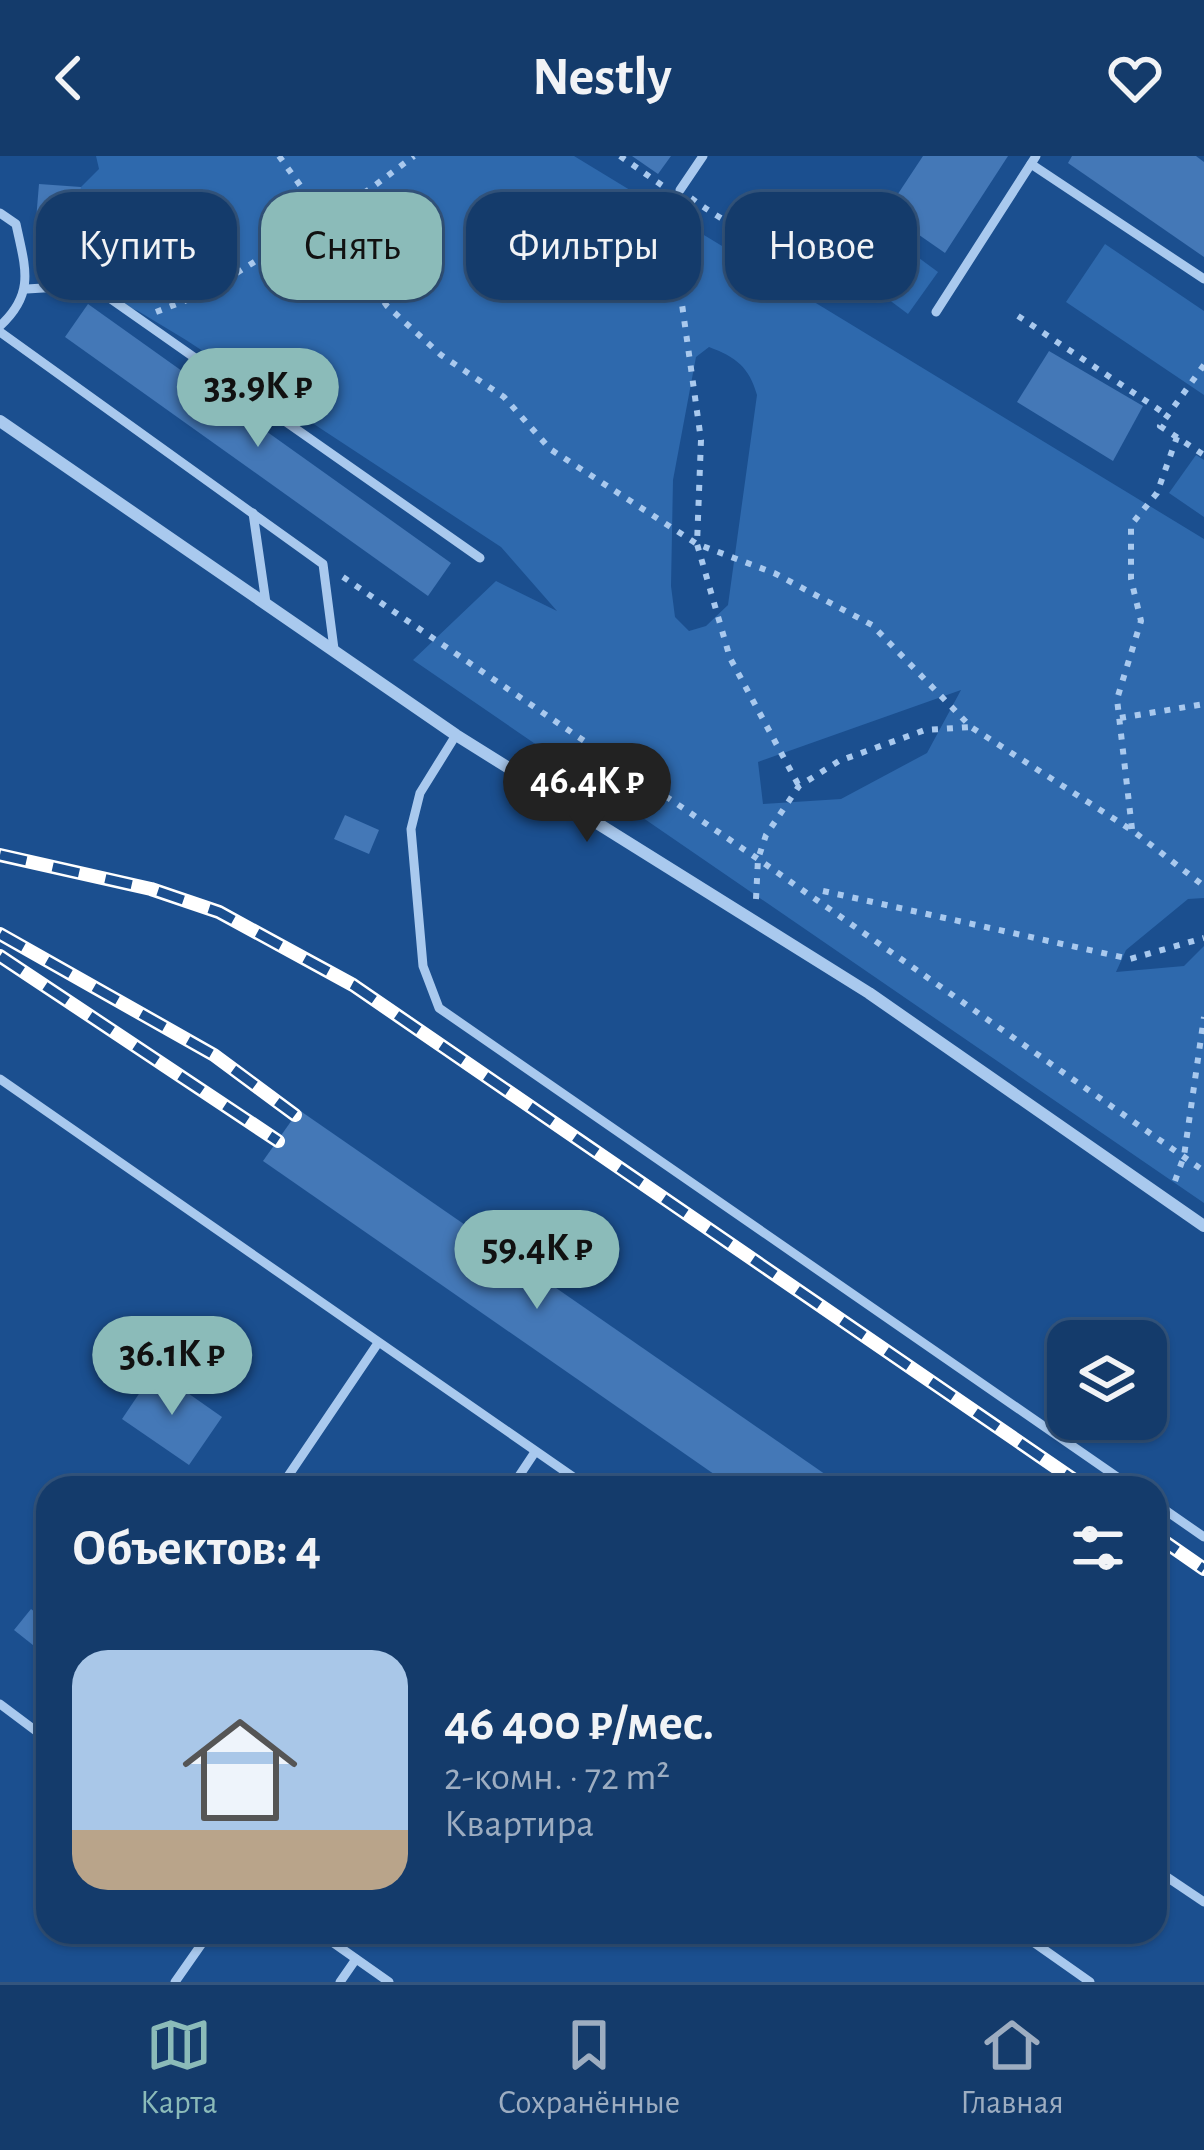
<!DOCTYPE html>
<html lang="ru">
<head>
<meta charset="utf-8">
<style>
	:root { --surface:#143b6b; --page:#214673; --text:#f1f3f6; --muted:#9dadc1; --line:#33557e; --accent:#8bbbb9 }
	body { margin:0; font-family:"Alegreya Sans",sans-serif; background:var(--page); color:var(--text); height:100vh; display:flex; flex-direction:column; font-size:45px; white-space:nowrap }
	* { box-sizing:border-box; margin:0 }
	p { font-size:39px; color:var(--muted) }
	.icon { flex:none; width:66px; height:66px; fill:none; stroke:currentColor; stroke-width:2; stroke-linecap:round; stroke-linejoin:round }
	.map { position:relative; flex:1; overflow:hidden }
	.sheet { position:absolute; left:36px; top:1320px; width:1131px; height:468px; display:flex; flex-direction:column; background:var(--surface); border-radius:36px; box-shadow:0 3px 9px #0004,0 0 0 3px var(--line) }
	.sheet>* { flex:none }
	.top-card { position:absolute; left:36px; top:36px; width:1134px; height:108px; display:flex; gap:24px }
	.fabs { position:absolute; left:1047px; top:1164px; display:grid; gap:24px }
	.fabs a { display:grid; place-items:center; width:120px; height:120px; border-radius:24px; background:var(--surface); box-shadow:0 3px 9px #0004,0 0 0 3px var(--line); font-size:60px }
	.price { position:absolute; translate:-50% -102px; padding:0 27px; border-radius:42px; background:var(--accent); color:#111; font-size:39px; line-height:78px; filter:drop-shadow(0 3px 6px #0008) }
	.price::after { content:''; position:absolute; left:50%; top:72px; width:36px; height:27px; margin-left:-18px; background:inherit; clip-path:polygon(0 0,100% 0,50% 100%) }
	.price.selected { background:#222; color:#fff }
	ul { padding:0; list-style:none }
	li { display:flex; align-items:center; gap:36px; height:300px; padding:0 36px }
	li span { display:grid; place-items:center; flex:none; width:336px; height:240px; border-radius:36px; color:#555 }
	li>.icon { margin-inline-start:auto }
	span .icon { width:144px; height:144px; fill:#fffc; stroke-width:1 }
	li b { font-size:51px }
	h2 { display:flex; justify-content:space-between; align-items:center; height:144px; padding:0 36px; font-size:51px }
	.pill { padding:0 42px; border-radius:36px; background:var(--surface); box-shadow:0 3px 9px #0004,0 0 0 3px var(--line); font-size:42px; line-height:108px }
	.pill.selected { background:var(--accent); color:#111 }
	header { display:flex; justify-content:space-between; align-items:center; height:156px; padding:0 36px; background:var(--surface); font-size:54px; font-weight:700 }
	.tab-bar { display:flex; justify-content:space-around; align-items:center; height:168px; border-top:3px solid var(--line); background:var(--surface); font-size:33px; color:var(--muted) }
	.tab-bar a { display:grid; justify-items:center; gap:6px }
	.tab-bar .selected { color:var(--accent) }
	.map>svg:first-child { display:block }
	.green { fill:#2e69ad; fill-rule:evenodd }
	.building { fill:#4478b7 }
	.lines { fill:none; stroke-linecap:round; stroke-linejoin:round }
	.path { stroke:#a9c9ee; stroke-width:6; stroke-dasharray:6 9; stroke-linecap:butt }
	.lane { stroke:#a9c9ee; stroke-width:9 }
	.street { stroke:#a9c9ee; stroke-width:12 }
	.rail-casing { stroke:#fff; stroke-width:14 }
	.rail { stroke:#1b4f8f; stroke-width:9; stroke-dasharray:27; stroke-linecap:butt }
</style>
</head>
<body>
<header><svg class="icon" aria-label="back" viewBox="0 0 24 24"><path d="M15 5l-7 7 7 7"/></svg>Nestly<svg class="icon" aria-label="heart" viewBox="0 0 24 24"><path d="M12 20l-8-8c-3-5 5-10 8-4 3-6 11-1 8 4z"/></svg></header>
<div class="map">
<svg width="1204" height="1826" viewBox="0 0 1204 1826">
	<rect width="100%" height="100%" fill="#1b4f8f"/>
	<g class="green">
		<path d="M96,0H574L1204,383V742L1188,743L1126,794L1116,816L1184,810L1204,790V1047L413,504L496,425L557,455L501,391L186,184L138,155L95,137L82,112L81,31L99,13ZM709,191C736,201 749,211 757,239L728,449L706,470L689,475L675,461L671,430L673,324L696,201ZM961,534L927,597L841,643L763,648L758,606Z"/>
		<polygon points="870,66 938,116 908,158 840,107"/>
		<polygon points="1105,88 1204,155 1204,239 1066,146"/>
		<polygon points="1196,299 1204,304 1204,361 1169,337"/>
	</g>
	<g class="building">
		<polygon points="632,0 671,0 658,18"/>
		<polygon points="923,0 1008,0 945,97 886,56"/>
		<polygon points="1072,0 1196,0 1204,6 1204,101 1068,7"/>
		<polygon points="39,28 81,31 75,104 33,100"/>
		<polygon points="88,148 451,407 428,440 65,181"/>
		<polygon points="1049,195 1143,250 1113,305 1017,246"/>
		<polygon points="345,659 379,674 369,698 334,683"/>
		<polygon points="299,954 845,1332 734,1332 263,1005"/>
		<polygon points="155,1214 222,1261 189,1309 122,1263"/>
		<polygon points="31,1453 48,1466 48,1501 14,1474"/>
	</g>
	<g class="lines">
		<g class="path">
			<polyline points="279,0 387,150 441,199 504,241 550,293 697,388 774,417 872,469 971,571 1133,675 1204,730"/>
			<polyline points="620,0 663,30"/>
			<path d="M691,42C737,76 785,97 841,103"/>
			<polyline points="664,47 673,84 701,284 697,388 730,502 799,630"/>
			<polyline points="156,156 205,137 370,33 414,0"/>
			<polyline points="1018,160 1167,259"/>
			<polyline points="1204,209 1160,270 1204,299"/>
			<polyline points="343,421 758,703 1204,1015"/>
			<polyline points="1120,562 1204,548"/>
			<polyline points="1132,673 1117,543 1141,465 1131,423 1131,369 1157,337 1177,281"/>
			<polyline points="823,735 1130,803 1204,782"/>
			<polyline points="756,743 758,703 766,679 799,630 839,605 925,574 971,571"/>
			<polyline points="1175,1025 1184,1000 1204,861"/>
		</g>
		<g class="lane">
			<polyline points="1031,8 1204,123"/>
			<polyline points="680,34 703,0"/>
			<path d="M0,57L16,68C25,111 36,137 0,170"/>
			<polyline points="27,133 91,129 480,402"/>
			<polyline points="936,156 1036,0"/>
			<polyline points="0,176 323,408 334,493"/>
			<polyline points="253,357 266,447"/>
			<polyline points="456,579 420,637 411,673 423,810 439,852 1133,1332"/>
			<polyline points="0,923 589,1332"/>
			<polyline points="280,1332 378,1187"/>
			<polyline points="511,1332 535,1296"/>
			<polyline points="1155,1347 1204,1381"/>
			<polyline points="0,1548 48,1584"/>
			<polyline points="1155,1713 1204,1746"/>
			<polyline points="318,1776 389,1826"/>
			<polyline points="1019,1776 1090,1826"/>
			<polyline points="175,1826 210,1776"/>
			<polyline points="340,1826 356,1803"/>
		</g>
		<polyline class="street" points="0,265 456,579 869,837 1204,1070"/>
		<g class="rail-casing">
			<g id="rail">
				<polyline points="0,699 151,733 219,756 353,829 1086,1332"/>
				<polyline points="0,778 214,899 295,959"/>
				<polyline points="0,800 278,985"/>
				<polyline points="1155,1379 1204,1413"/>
			</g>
		</g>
		<use href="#rail" class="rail"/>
	</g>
</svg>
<div class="fabs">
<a><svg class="icon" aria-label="layers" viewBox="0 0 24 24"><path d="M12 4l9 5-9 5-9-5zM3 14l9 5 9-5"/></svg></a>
</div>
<b class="price" style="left:258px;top:294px">33.9K ₽</b>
<b class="price selected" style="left:587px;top:689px">46.4K ₽</b>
<b class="price" style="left:537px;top:1156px">59.4K ₽</b>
<b class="price" style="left:172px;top:1262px">36.1K ₽</b>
<div class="top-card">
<a class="pill">Купить</a>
<a class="pill selected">Снять</a>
<a class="pill">Фильтры</a>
<a class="pill">Новое</a>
</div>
<section class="sheet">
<h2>Объектов: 4<svg class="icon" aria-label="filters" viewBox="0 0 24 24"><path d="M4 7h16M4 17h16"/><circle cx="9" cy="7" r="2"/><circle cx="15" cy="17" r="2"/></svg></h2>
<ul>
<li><span style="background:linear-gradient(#a9c7e8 75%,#b9a48a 0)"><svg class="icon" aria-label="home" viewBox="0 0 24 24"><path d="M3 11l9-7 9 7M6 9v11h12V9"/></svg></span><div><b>46 400 ₽/мес.</b><p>2-комн. · 72 m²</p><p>Квартира</p></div></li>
</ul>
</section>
</div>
<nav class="tab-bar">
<a class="selected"><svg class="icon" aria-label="map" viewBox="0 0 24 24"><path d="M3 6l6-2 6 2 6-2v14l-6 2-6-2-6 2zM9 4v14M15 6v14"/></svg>Карта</a>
<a><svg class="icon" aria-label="saved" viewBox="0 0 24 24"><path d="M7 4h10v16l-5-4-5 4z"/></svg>Сохранённые</a>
<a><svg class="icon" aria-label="home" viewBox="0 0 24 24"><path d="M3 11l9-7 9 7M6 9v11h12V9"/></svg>Главная</a>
</nav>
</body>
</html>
